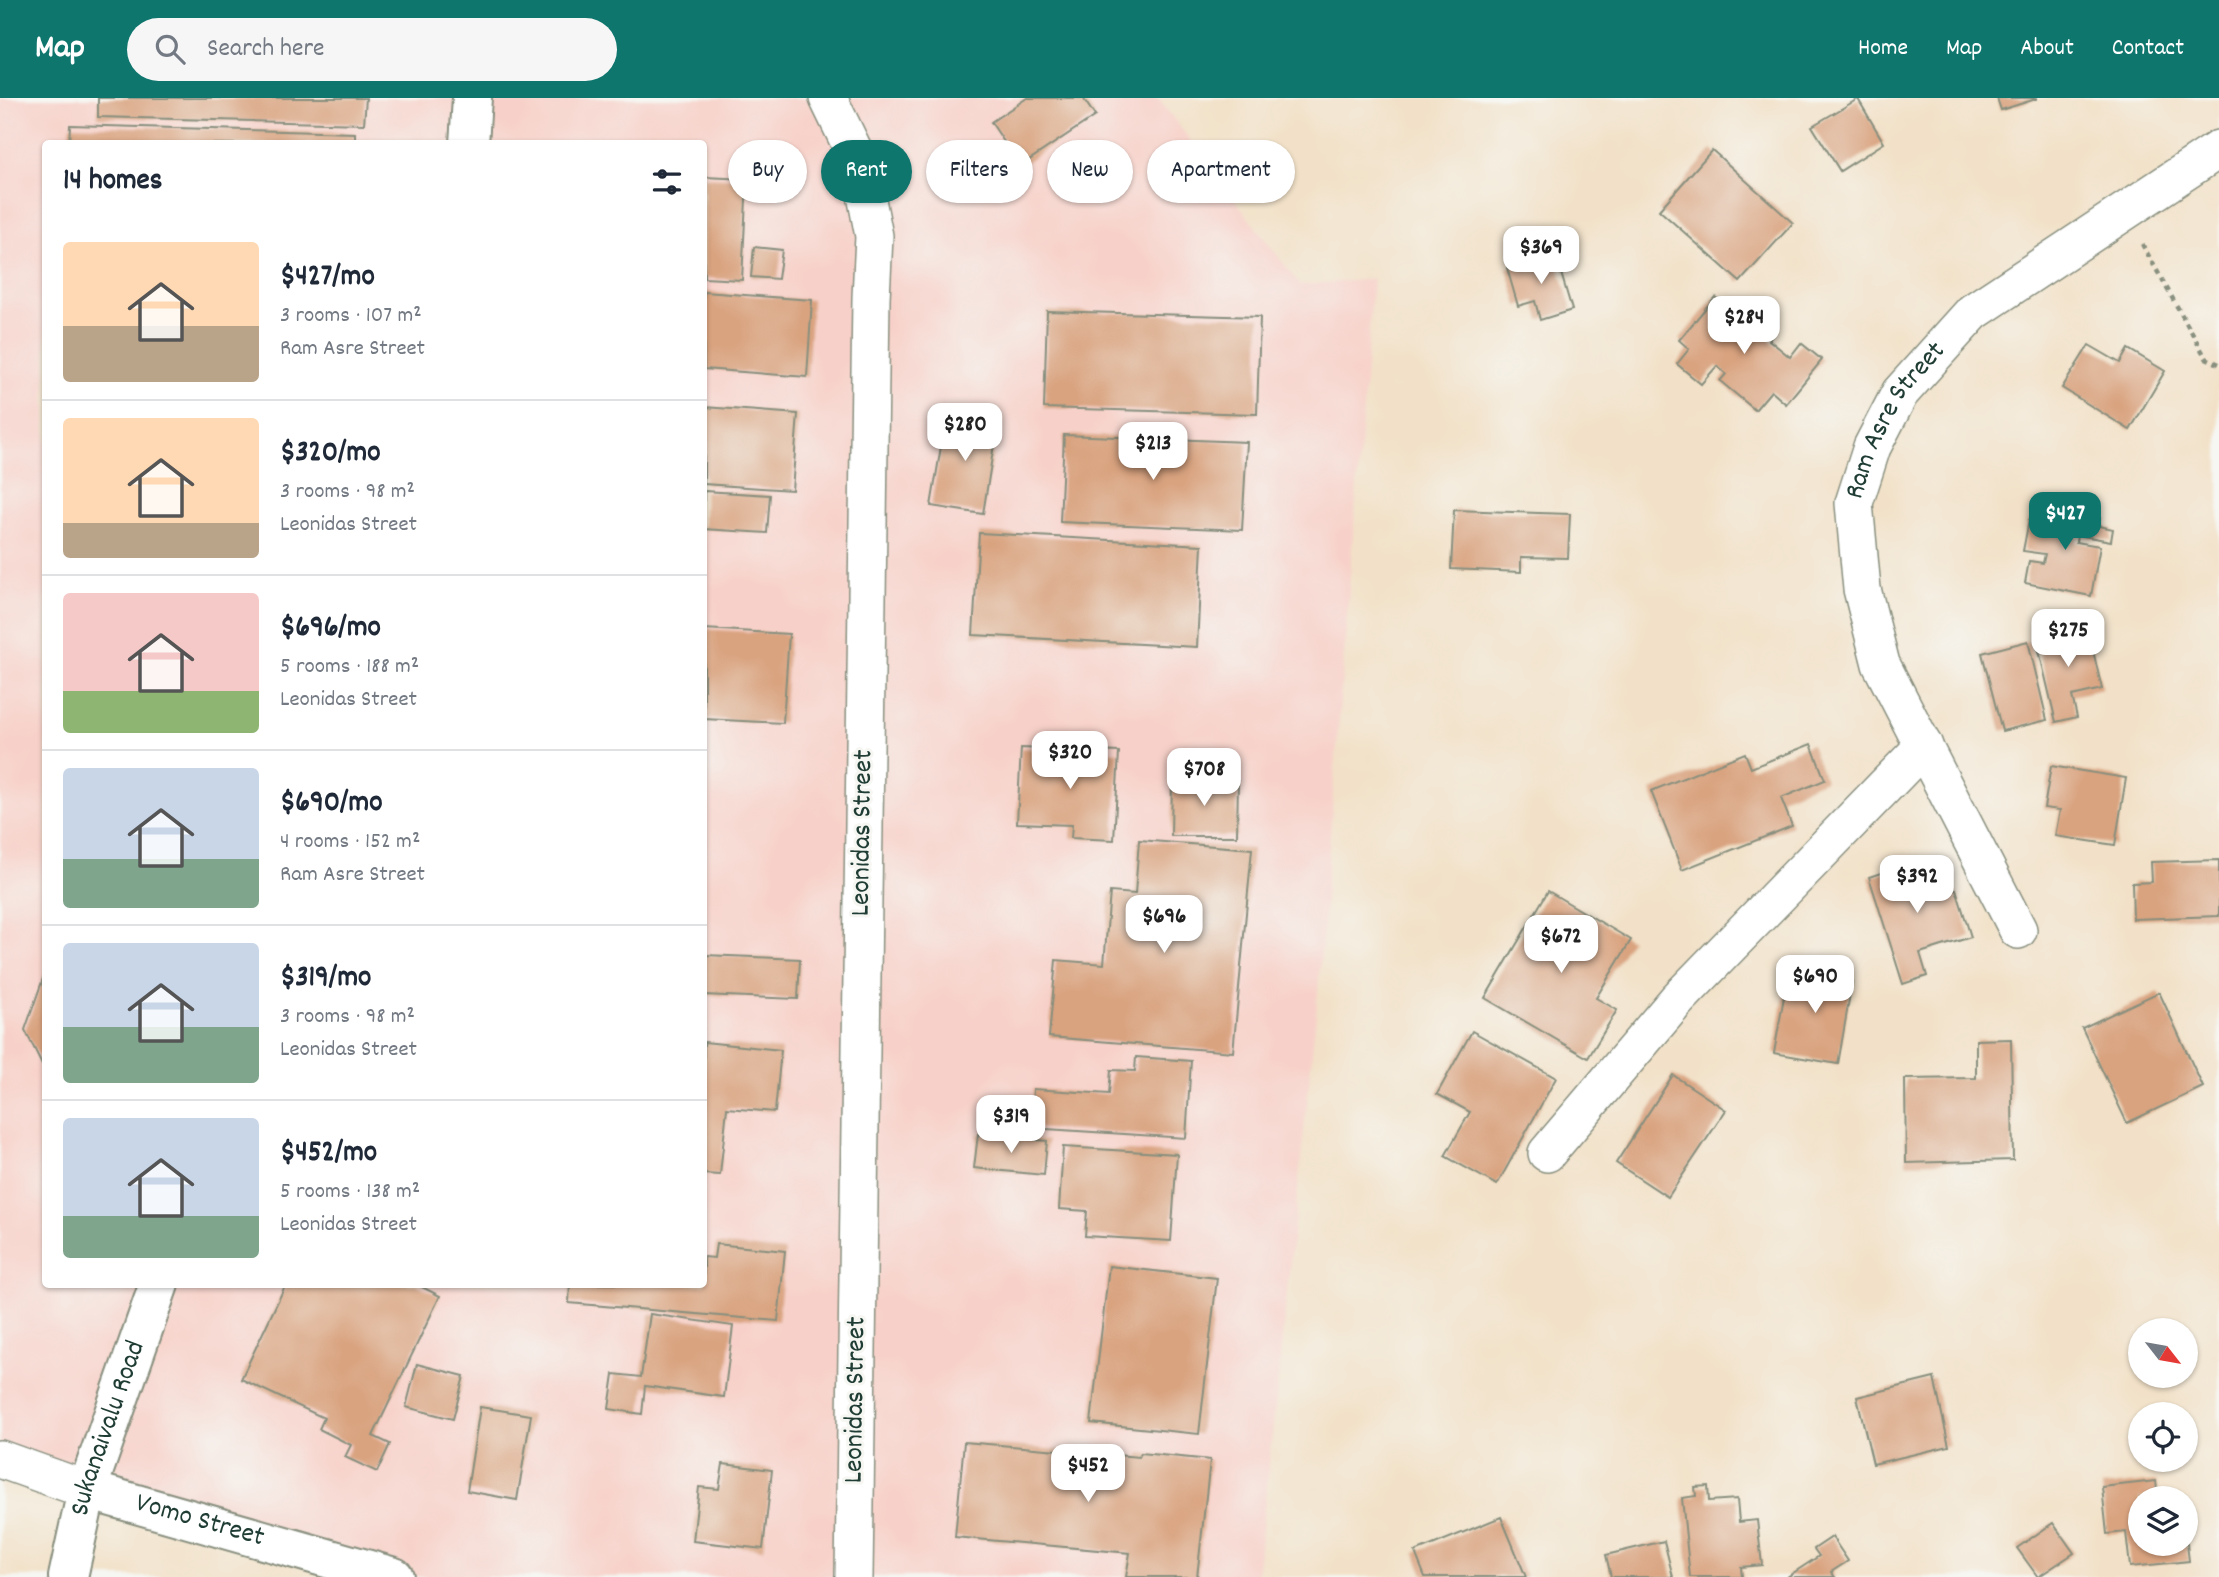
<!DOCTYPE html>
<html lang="en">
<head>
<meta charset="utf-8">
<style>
	:root { --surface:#fff; --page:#f6f6f7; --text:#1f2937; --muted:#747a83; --line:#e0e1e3; --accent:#0f766e }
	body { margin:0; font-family:Dekko,sans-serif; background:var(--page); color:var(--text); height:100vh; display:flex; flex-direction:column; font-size:26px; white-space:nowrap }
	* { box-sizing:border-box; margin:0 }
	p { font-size:23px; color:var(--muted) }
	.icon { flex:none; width:38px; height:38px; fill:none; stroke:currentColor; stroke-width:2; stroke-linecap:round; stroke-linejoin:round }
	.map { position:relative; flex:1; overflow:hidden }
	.sheet { position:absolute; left:42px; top:42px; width:665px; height:1148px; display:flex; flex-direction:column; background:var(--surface); border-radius:7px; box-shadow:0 2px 5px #0004 }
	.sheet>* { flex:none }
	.banner { position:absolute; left:728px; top:42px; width:665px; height:63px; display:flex; gap:14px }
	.needle { width:46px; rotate:121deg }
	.buttons { position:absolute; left:2128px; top:1220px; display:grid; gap:14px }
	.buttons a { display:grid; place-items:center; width:70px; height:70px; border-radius:50%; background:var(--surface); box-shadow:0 2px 5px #0004; font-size:35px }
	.price { position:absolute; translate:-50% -60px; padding:0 16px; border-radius:14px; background:#fff; color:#222; font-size:23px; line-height:46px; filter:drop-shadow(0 2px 4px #0008) }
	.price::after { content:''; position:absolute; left:50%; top:42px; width:21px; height:16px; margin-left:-10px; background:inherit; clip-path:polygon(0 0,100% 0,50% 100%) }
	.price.current { background:var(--accent); color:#fff }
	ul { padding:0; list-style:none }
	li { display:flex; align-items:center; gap:21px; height:175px; padding:0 21px }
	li+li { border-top:2px solid var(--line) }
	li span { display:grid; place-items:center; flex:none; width:196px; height:140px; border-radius:7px; color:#555 }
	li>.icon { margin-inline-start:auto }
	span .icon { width:84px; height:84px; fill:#fffc; stroke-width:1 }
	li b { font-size:30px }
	h2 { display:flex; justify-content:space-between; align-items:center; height:84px; padding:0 21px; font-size:30px }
	.pill { padding:0 24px; border-radius:32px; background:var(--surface); box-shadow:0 2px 5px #0004; font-size:24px; line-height:63px }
	.pill.current { background:var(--accent); color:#fff }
	header { display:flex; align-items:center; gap:42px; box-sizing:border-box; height:98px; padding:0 35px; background:var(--accent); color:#fff }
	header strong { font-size:33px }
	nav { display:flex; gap:38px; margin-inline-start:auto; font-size:24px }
	.search { width:490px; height:63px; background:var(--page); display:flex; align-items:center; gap:18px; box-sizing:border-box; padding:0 24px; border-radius:38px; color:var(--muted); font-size:26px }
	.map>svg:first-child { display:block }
	.built { fill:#f7d1c9; fill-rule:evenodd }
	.building { fill:#d9a37f }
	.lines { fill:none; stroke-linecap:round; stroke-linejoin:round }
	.street-casing { stroke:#888f7e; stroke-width:40 }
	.secondary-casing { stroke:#888f7e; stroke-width:42 }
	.path { stroke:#888f7e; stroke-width:4.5; stroke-dasharray:5 5; stroke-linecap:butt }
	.street { stroke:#fff; stroke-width:37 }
	.secondary { stroke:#fff; stroke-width:38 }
	.labels { text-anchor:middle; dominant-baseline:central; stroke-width:6; stroke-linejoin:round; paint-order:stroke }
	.street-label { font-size:28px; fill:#1f3d34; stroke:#f6f6f2 }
</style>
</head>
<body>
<header>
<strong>Map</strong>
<div class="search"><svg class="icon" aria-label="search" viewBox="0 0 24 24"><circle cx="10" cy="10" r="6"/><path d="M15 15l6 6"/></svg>Search here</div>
<nav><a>Home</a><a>Map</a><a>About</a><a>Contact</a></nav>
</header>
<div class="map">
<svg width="2219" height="1479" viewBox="0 0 2219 1479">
	<rect width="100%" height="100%" fill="#f6f6f2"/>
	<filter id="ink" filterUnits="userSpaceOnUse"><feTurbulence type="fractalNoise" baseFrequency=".0143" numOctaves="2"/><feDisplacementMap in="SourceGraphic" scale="14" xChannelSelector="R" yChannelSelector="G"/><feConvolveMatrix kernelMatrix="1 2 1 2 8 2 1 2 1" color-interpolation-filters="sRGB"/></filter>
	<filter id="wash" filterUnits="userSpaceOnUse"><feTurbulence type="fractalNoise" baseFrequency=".00686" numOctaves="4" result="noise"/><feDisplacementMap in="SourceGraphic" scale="28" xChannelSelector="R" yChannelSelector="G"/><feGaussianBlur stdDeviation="1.57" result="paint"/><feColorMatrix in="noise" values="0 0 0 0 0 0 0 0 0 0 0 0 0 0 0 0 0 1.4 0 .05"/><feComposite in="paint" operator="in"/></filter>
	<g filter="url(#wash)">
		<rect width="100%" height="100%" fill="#f2e1c8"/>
		<path class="built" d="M0,0H1158L1300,187L1373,181L1316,919L1257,1479H413L87,1392L0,1361ZM46,46H704V1186H46Z"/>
		<g id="blocks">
			<g class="building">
				<polygon points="98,0 366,0 364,26 98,19"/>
				<polygon points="1027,0 1083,0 1095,18 1020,68 991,24"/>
				<polygon points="1997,0 2036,0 2036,1 2001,12"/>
				<polygon points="1858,1 1884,45 1840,73 1812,28"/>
				<polygon points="70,27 355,35 355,46 69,46"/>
				<polygon points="1712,52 1793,125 1740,184 1659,112"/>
				<polygon points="704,79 747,81 742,182 704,180"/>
				<polygon points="754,149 782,152 778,181 751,179"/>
				<polygon points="1555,155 1572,212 1540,222 1535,203 1518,208 1507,170"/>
				<polygon points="704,194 812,202 807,279 704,271"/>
				<polygon points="1715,199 1738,218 1745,210 1774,235 1769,242 1790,259 1801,245 1822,262 1786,306 1771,293 1755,312 1720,283 1726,276 1717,268 1701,286 1677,266 1689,251 1679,242"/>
				<polygon points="1047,213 1260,219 1257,316 1044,310"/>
				<polygon points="2089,247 2120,265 2128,251 2165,273 2130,332 2062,290"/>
				<polygon points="704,309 798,316 792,392 704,386"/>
				<polygon points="947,313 998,321 983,416 931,408"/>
				<polygon points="1064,337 1247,344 1242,432 1060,424"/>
				<polygon points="704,393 770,397 767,435 704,431"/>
				<polygon points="2050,411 2100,420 2099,428 2113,431 2111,443 2077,437 2076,444 2100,448 2091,498 2025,485 2029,463 2043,465 2045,456 2023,453 2029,422 2047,426"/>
				<polygon points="1454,412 1570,416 1568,460 1521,459 1521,474 1451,471"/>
				<polygon points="979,435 1202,447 1197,549 973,537"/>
				<polygon points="2087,527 2102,591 2072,598 2077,619 2056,624 2036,540"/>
				<polygon points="704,531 789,536 783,625 704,621"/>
				<polygon points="2028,543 2047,622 2002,633 1982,555"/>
				<polygon points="1811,646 1825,682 1781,700 1792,728 1682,772 1651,693 1745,655 1751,670"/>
				<polygon points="1021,650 1119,654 1114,742 1071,740 1072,727 1017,725"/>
				<polygon points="2051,668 2126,680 2115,747 2055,738 2060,712 2044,710"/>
				<polygon points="1172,682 1238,683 1237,738 1171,738"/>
				<polygon points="1139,742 1252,751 1233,954 1049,939 1056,862 1104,866 1110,794 1135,796"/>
				<polygon points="1928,760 1940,797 1956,791 1971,839 1920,855 1927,878 1903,886 1869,779"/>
				<polygon points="2219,762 2219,818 2133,821 2132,785 2152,784 2151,764"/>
				<polygon points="1548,793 1631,842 1596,900 1617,912 1588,960 1485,900"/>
				<polygon points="704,857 800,861 798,901 704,897"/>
				<polygon points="1807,863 1846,870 1843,883 1852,884 1838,966 1774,955 1785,893 1801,896"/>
				<polygon points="46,872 46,968 42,966 25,932"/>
				<polygon points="2159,894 2203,989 2127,1025 2082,930"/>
				<polygon points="1472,933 1556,980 1497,1087 1445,1058 1470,1014 1437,996"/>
				<polygon points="2011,941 2013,1062 1906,1065 1905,981 1976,980 1976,942"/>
				<polygon points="704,944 781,952 775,1014 727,1010 720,1077 704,1076"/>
				<polygon points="1136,959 1191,963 1186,1040 1031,1030 1033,991 1109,996 1111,972 1135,973"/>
				<polygon points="1673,977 1726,1012 1668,1099 1616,1065"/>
				<polygon points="978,1036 1047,1043 1044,1077 974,1070"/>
				<polygon points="1063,1049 1177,1056 1171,1143 1085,1138 1087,1113 1059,1111"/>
				<polygon points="716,1146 785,1153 778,1223 569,1205 570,1186 704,1186 704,1159 714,1160"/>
				<polygon points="1109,1168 1217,1180 1199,1336 1091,1325"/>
				<polygon points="286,1186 416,1186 440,1198 373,1338 390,1346 377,1374 345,1359 351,1347 319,1331 324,1320 241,1281"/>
				<polygon points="650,1216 733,1228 724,1299 645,1288 642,1316 609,1311 614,1276 641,1279"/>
				<polygon points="417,1266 464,1278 453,1321 406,1309"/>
				<polygon points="1934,1280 1949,1348 1873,1366 1857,1299"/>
				<polygon points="480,1309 531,1317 517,1402 467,1393"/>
				<polygon points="964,1344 1139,1359 1141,1355 1210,1362 1197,1479 1126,1479 1130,1455 955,1439"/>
				<polygon points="723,1366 772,1372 763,1451 693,1443 699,1389 719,1391"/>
				<polygon points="2156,1383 2158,1400 2140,1400 2140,1446 2187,1446 2189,1463 2130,1469 2126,1434 2107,1436 2102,1389"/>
				<polygon points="1708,1388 1709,1403 1737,1401 1739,1424 1757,1422 1762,1467 1741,1469 1742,1479 1690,1479 1682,1400 1696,1398 1695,1389"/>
				<polygon points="1501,1419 1526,1479 1425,1479 1415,1454"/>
				<polygon points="2053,1425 2074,1455 2038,1479 2017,1450"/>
				<polygon points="1832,1439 1848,1463 1831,1474 1835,1479 1787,1479 1819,1458 1814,1451"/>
				<polygon points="1664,1443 1673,1479 1611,1479 1606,1457"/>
			</g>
		</g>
	</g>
	<g filter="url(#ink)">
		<use href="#blocks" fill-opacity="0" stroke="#888f7e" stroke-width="2"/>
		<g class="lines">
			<g class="street-casing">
				<g id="street">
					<polyline points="828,0 860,66 874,138 871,200 854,1479"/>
					<path id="s1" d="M2018,832L1881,566L1862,491L1854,405L1872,349L1900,295L1973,214L2219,51"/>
					<polyline points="1547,1055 1677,902 1924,648"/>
					<polyline points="0,1361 87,1392"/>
				</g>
			</g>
			<g class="secondary-casing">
				<g id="secondary">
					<polyline points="469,46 472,0"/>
					<path id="s2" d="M87,1392L394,1479"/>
					<path id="s3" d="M68,1479L87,1392L159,1186"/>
				</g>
			</g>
			<polyline class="path" points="2142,146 2206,260 2219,266"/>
			<use href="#street" class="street"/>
			<use href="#secondary" class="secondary"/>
		</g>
	</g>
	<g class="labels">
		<g class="street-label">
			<text stroke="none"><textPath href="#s1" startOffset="556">Ram Asre Street</textPath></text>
			<text transform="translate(864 735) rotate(-89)">Leonidas Street</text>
			<text transform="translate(857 1302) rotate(-89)">Leonidas Street</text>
			<text stroke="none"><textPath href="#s3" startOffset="154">Sukanaivalu Road</textPath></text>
			<text stroke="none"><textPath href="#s2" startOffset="117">Vomo Street</textPath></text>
		</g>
	</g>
</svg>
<div class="buttons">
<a><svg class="needle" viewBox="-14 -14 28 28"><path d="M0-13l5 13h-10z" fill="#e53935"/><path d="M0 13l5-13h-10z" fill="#747a83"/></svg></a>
<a><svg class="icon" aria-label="locate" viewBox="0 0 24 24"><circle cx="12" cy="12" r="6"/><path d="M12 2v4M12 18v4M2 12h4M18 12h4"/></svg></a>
<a><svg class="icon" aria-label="layers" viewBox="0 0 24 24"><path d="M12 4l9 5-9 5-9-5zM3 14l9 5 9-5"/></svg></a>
</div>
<b class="price" style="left:1541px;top:188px">$369</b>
<b class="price" style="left:1744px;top:258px">$284</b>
<b class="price" style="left:965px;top:365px">$280</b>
<b class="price" style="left:1153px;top:384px">$213</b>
<b class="price current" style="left:2065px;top:454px">$427</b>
<b class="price" style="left:2068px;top:571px">$275</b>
<b class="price" style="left:1070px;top:693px">$320</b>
<b class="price" style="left:1204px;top:710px">$708</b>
<b class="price" style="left:1917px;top:817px">$392</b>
<b class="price" style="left:1164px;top:857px">$696</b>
<b class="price" style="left:1561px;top:877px">$672</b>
<b class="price" style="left:1815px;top:917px">$690</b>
<b class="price" style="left:1011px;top:1057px">$319</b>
<b class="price" style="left:1088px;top:1406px">$452</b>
<div class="banner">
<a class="pill">Buy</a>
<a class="pill current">Rent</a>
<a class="pill">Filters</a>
<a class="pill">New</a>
<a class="pill">Apartment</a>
</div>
<section class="sheet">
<h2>14 homes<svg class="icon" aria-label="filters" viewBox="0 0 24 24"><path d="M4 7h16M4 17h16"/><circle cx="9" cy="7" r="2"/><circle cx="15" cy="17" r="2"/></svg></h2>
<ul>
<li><span style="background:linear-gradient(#ffd9b3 60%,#b9a48a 0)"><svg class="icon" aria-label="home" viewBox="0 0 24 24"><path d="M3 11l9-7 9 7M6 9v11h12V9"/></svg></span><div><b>$427/mo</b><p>3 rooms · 107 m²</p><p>Ram Asre Street</p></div></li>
<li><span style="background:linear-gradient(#ffd9b3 75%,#b9a48a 0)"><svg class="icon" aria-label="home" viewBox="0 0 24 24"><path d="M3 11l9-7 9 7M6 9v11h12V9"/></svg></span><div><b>$320/mo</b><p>3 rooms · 98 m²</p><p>Leonidas Street</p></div></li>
<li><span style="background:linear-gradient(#f6c9c9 70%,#8fb573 0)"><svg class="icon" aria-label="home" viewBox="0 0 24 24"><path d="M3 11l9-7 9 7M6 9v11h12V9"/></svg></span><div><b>$696/mo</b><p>5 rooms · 188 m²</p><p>Leonidas Street</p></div></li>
<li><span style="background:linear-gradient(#c9d6e8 65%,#7fa58c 0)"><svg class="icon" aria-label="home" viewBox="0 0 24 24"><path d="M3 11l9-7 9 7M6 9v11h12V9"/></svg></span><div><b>$690/mo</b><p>4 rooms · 152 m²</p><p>Ram Asre Street</p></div></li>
<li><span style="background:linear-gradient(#c9d6e8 60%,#7fa58c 0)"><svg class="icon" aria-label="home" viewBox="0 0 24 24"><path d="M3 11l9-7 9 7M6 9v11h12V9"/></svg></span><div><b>$319/mo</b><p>3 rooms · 98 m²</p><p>Leonidas Street</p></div></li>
<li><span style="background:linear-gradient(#c9d6e8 70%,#7fa58c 0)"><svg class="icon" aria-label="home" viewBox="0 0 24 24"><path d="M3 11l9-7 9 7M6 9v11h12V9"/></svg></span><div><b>$452/mo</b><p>5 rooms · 138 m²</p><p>Leonidas Street</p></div></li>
</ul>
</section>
</div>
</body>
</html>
